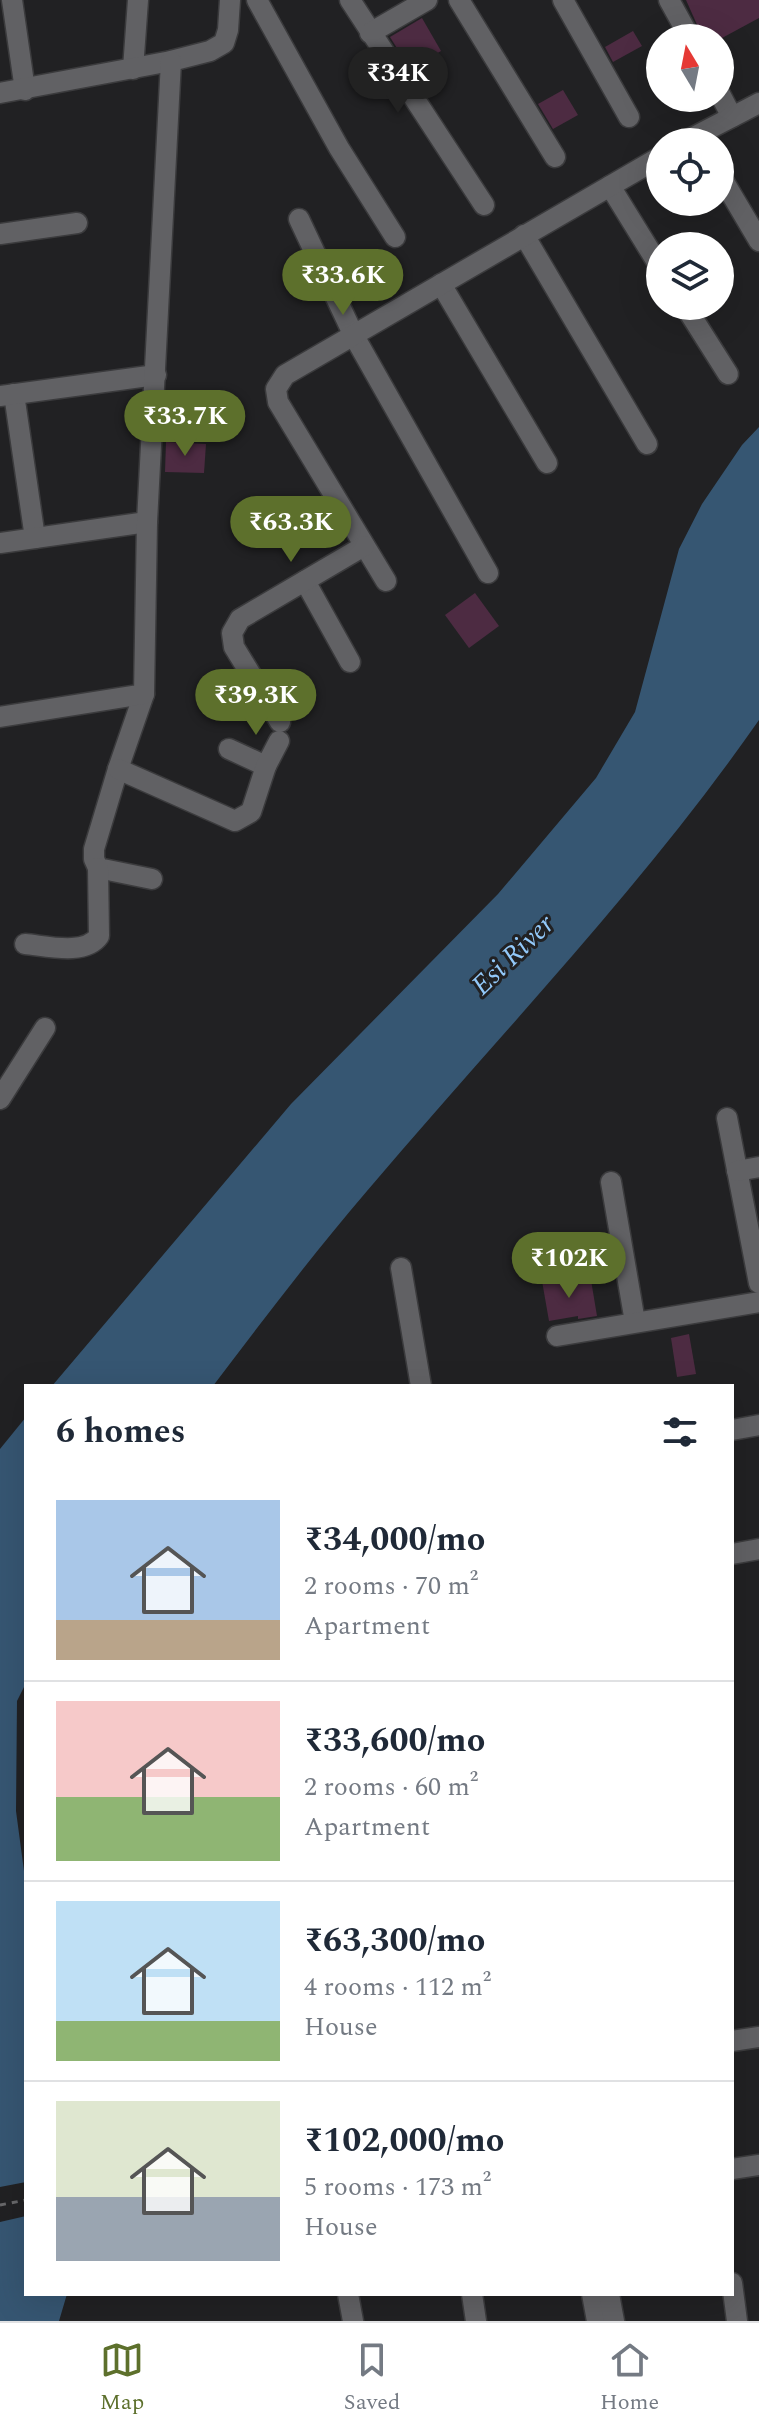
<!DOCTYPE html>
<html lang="en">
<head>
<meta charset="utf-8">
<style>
	:root { --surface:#fff; --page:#f6f6f7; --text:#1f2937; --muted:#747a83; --line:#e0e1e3; --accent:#5d702c }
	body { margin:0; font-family:Spectral,serif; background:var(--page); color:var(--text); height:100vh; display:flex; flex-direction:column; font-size:30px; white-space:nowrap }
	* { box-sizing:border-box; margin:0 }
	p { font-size:26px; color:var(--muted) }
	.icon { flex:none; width:44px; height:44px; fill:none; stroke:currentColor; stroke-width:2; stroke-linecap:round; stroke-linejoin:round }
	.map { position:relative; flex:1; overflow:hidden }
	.drawer { position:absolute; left:24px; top:1384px; width:710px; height:912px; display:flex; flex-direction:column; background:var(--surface); border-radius:0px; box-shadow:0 8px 32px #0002 }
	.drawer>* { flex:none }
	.needle { width:52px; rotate:350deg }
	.tools { position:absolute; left:646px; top:24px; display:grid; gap:16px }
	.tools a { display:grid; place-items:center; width:88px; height:88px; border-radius:50%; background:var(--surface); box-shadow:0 8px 32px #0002; font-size:40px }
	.price { position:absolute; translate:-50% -68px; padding:0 18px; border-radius:28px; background:var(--accent); color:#fff; font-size:26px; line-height:52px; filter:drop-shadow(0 2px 4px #0008) }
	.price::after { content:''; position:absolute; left:50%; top:48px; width:24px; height:18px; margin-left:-12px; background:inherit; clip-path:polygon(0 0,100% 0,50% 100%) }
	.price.active { background:#222; color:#fff }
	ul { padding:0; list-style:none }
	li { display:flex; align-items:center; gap:24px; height:200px; padding:0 32px }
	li+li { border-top:2px solid var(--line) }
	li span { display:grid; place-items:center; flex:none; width:224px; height:160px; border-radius:0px; color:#555 }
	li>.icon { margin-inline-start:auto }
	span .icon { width:96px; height:96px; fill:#fffc; stroke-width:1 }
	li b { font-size:34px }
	h2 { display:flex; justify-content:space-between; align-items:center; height:96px; padding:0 32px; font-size:34px }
	.tab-bar { display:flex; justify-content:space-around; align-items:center; height:112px; border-top:2px solid var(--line); background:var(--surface); font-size:22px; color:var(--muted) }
	.tab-bar a { display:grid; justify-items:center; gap:4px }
	.tab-bar .active { color:var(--accent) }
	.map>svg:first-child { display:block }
	.water { fill:#365672 }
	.building { fill:#4d2b42 }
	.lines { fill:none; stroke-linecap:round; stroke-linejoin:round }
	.minor-casing { stroke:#3b3b3d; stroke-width:23 }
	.path { stroke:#68686a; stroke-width:3; stroke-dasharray:6 6; stroke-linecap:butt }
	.minor { stroke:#616164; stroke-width:20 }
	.labels { text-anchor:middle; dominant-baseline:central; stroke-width:6; stroke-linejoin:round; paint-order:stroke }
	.water-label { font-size:28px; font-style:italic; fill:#93c9fa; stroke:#212123 }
</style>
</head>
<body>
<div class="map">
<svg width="759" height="2321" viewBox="0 0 759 2321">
	<rect width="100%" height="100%" fill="#212123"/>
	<g class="water">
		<path d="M759,427V720C642,888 499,1035 367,1191C313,1254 263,1320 213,1386H52L291,1104L498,894L596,778L635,712L679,549L702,504L742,445Z"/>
		<polygon points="26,1417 26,1683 17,1701 16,1811 26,1886 26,2182 0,2187 0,1449"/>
		<polygon points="26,2216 26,2294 67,2294 59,2321 0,2321 0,2222"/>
	</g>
	<g class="building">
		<polygon points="686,0 759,0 759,18 722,38 703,38"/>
		<polygon points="422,18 441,51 410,69 390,37"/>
		<polygon points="633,31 642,46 613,62 605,47"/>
		<polygon points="563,90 578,115 553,129 538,104"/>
		<polygon points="166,442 206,444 204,473 165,472"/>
		<polygon points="475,593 499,626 469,648 445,615"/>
		<polygon points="561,1277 562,1285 591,1280 597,1316 578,1319 578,1316 549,1321 542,1281"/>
		<polygon points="689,1334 696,1374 677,1377 671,1338"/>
	</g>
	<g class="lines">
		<g class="minor-casing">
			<g id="minor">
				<polyline points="12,0 25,90"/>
				<polyline points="257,0 339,148 395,237"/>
				<polyline points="350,0 484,205"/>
				<polyline points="459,0 555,157"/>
				<polyline points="563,0 629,117"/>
				<polyline points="669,0 690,38"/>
				<polyline points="370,33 427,0"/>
				<polyline points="133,69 138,0"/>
				<polyline points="0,93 171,61 210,51 224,43 228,30 230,0"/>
				<polyline points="720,94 732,117"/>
				<polyline points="684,142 759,103"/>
				<polyline points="720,175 759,241"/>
				<polyline points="610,186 660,267"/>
				<polyline points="299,219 354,336 488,573"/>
				<polyline points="0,234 77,223"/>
				<polyline points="524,235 647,444"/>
				<polyline points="441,284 547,463"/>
				<polyline points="685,306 728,374"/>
				<polyline points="14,394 35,538"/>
				<polyline points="0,396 156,375"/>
				<polyline points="0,543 147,522"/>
				<polyline points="305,581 350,662"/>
				<polyline points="386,581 278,402 276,389 285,375 660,157"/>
				<polyline points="144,694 118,769 94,849 94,859 98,868 152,879"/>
				<polyline points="0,717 144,694 147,522 171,61"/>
				<polyline points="280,722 234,647 232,633 240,619 364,546"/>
				<polyline points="229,749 266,766"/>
				<polyline points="118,769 235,821 251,812 266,766 279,741"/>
				<path d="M25,944C47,946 85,956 99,936L98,868"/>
				<polyline points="0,1099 45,1028"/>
				<polyline points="727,1118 759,1283"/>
				<polyline points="737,1171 759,1167"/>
				<polyline points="611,1182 635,1322"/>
				<polyline points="401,1268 421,1386"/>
				<polyline points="557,1336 759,1302"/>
				<polyline points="732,1430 759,1425"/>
				<polyline points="732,1554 759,1549"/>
				<polyline points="732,2041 759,2037"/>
				<polyline points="732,2169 759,2165"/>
				<polyline points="732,2283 737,2321"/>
				<polyline points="348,2294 353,2321"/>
				<polyline points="472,2294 476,2321"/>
				<polyline points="592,2294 597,2321"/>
				<polyline points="609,2294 614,2321"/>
			</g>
		</g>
		<polyline class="path" points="0,2205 26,2200"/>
		<use href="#minor" class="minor"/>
	</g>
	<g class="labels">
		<g class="water-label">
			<text transform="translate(513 955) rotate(-44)">Esi River</text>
		</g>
	</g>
</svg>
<div class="tools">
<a><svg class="needle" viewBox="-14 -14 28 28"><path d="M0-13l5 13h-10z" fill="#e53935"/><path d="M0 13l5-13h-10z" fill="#747a83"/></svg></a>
<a><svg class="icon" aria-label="locate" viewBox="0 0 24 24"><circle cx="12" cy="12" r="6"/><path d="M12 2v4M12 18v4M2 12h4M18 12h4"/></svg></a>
<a><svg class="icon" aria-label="layers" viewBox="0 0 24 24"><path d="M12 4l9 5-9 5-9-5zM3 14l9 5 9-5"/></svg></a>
</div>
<b class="price active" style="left:398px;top:115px">₹34K</b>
<b class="price" style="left:343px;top:317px">₹33.6K</b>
<b class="price" style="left:185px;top:458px">₹33.7K</b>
<b class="price" style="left:291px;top:564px">₹63.3K</b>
<b class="price" style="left:256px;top:737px">₹39.3K</b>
<b class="price" style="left:569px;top:1300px">₹102K</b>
<section class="drawer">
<h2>6 homes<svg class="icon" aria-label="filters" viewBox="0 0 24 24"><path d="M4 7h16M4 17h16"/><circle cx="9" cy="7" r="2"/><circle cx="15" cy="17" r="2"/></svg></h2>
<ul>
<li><span style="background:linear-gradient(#a9c7e8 75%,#b9a48a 0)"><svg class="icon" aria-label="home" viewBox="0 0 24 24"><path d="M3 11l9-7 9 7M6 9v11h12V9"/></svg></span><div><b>₹34,000/mo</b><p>2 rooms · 70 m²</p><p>Apartment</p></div></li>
<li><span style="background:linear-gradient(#f6c9c9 60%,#8fb573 0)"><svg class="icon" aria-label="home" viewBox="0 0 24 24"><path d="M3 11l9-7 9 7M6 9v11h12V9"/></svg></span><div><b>₹33,600/mo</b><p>2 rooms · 60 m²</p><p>Apartment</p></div></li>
<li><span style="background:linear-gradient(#bfe0f5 75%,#8fb573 0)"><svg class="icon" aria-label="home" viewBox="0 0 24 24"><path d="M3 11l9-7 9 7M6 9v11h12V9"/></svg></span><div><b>₹63,300/mo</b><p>4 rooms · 112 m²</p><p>House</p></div></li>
<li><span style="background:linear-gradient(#dfe7d0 60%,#9aa5b1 0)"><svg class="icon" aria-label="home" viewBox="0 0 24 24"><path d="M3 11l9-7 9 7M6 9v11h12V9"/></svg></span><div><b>₹102,000/mo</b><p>5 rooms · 173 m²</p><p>House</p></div></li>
</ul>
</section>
</div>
<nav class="tab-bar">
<a class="active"><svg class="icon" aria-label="map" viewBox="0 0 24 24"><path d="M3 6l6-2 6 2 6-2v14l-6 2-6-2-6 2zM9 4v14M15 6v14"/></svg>Map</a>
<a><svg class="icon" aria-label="saved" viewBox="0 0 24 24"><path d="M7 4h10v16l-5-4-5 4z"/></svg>Saved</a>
<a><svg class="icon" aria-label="home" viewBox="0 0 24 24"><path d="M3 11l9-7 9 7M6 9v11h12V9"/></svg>Home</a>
</nav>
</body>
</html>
